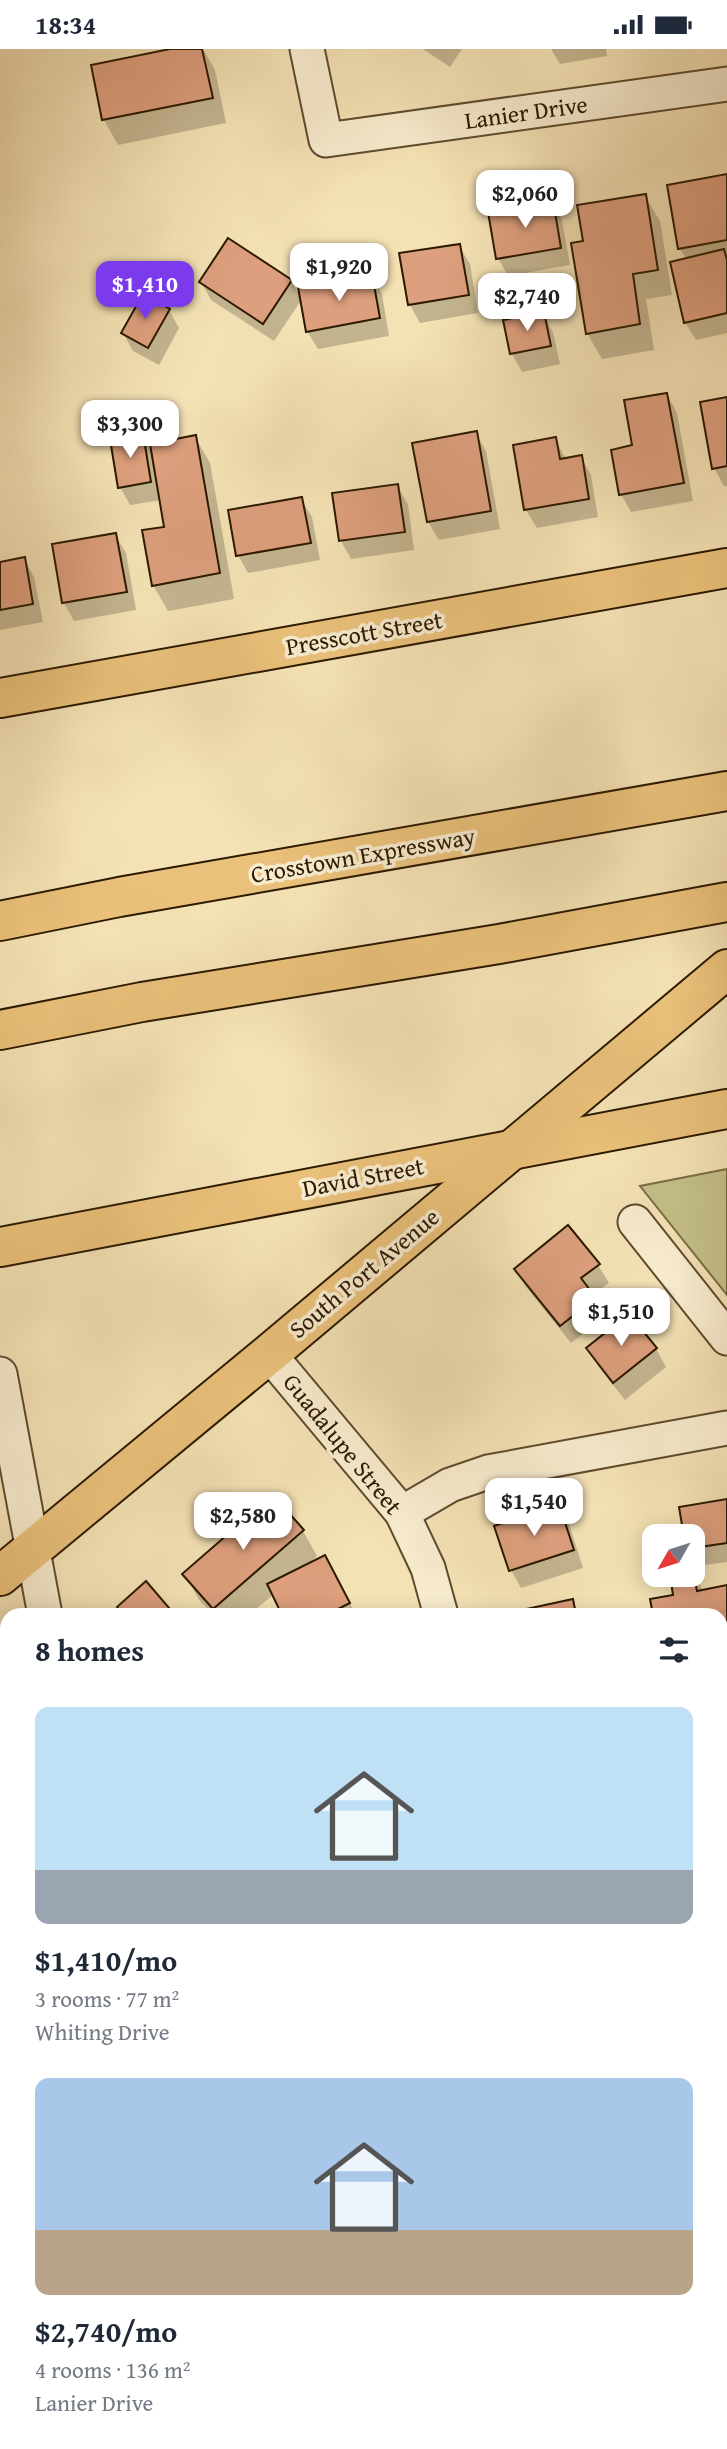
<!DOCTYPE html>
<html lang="en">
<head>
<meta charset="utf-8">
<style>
	:root { --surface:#fff; --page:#f2f2f3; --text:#1f2937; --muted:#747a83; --accent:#7c3aed }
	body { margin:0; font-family:"Gentium Book Plus",serif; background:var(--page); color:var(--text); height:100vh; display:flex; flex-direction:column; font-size:26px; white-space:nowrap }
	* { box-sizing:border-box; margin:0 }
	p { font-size:23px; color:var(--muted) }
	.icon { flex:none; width:38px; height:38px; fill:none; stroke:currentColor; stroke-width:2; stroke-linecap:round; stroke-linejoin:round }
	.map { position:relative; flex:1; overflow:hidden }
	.drawer { position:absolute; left:0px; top:1559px; width:728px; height:842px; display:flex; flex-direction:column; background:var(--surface); border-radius:21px 21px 0 0; box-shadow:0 4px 18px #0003 }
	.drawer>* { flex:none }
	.needle { width:46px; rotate:231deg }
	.tools { position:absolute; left:642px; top:1475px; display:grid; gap:14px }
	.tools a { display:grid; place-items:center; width:63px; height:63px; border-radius:14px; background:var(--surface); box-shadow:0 4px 18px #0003; font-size:35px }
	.price { position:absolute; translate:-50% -60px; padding:0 16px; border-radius:14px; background:#fff; color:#222; font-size:23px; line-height:46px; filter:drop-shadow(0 2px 4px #0008) }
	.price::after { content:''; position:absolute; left:50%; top:42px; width:21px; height:16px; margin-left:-10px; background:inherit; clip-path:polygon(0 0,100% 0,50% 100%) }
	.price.active { background:var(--accent); color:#fff }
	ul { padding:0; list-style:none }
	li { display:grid; align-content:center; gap:14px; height:371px; padding:0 35px }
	li span { display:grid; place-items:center; height:217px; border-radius:14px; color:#555 }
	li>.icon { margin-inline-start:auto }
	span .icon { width:126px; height:126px; fill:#fffc; stroke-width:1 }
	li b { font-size:30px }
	h2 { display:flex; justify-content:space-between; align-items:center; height:84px; padding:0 35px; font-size:30px }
	.status { display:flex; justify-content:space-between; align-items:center; height:49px; padding:0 35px; background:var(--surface); direction:ltr }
	.status svg { height:19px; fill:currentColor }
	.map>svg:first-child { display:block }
	.green { fill:#c4c088; stroke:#786c44; stroke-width:2 }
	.shadow { fill:#0003 }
	.building { fill:#dd9f7d; stroke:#2b1901; stroke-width:2 }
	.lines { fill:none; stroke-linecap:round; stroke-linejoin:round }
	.minor-casing { stroke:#5d4b2e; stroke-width:37 }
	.major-casing { stroke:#2b1901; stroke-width:42 }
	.highway-casing { stroke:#2b1901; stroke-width:42 }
	.minor { stroke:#f8eccf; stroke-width:33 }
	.major { stroke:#eac17a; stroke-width:38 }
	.highway { stroke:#eac17a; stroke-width:38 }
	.labels { text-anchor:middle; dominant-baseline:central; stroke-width:7; stroke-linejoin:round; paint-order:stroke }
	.street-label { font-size:24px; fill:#2b1901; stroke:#f8eccf }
</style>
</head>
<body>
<div class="status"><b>18:34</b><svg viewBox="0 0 49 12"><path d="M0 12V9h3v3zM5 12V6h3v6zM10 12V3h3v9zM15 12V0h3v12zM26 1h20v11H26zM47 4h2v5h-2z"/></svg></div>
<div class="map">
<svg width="727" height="2400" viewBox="0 0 727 2400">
	<rect width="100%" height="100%" fill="#f4e2b5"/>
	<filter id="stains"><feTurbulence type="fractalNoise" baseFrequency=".00286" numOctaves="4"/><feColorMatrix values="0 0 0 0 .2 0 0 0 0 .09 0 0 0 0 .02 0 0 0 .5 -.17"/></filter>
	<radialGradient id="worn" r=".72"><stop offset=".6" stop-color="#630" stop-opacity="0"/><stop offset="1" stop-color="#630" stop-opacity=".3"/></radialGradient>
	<polygon class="green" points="727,1120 727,1246 640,1137"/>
	<g class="shadow">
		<polygon points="178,0 203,0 215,21 226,74 118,96 104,71"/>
		<polygon points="423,0 462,0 450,18"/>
		<polygon points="551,0 606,0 607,7 560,15"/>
		<polygon points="727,127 727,284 696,291 685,273 687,211 680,199"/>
		<polygon points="645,147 660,172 672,246 646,250 654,301 602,310 587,284 585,194"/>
		<polygon points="552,153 562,171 570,216 508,227 498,209"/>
		<polygon points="459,197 470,215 478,264 420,274 410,256"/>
		<polygon points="371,227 382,245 389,287 318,300 307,282"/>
		<polygon points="291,232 302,250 274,292 211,251 201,233"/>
		<polygon points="169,261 179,279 159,316 133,302 123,284"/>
		<polygon points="543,265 553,283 560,315 522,323 512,305"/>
		<polygon points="667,345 677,364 693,452 631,463 621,445 634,398"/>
		<polygon points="727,350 727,437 724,437 714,419"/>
		<polygon points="476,384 486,402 500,480 439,491 428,473"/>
		<polygon points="142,386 153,405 195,388 210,414 234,550 168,562 153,536 167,479 162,451 130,456 120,438"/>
		<polygon points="555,390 566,410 581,408 591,426 598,468 537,479 526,461 515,397"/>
		<polygon points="397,437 408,455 414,501 351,510 341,492"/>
		<polygon points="301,450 312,468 320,511 248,524 238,506"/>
		<polygon points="115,486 126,504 136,561 74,572 64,554 54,497"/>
		<polygon points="24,510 34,528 43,573 0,581 0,515"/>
		<polygon points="598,1216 609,1234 592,1246 605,1268 571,1294 526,1238 516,1220"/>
		<polygon points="588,1299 656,1300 666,1318 625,1351 598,1317"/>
		<polygon points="727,1452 727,1513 698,1517 693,1509 693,1488"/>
		<polygon points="559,1457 569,1475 583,1519 521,1539 511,1521"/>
		<polygon points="303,1482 317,1507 310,1514 335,1526 356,1566 284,1566 274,1545 249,1566 213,1566 199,1551 185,1525"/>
		<polygon points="693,1523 703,1542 727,1538 727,1674 721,1663 721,1566 655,1566 652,1551 675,1547 672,1526 693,1526"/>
		<polygon points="572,1552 581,1566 520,1566 519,1563"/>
		<polygon points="119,1558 168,1561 171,1566 124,1566"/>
		<polygon points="727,1695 727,1711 724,1696"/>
		<polygon points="721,2356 727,2389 721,2390"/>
		<polygon points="341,2394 374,2394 344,2400"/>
		<polygon points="447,2394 522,2394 523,2400 448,2400"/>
		<polygon points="679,2394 700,2394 681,2398"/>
	</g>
	<g class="building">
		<polygon points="170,0 202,0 213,49 102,71 91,16"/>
		<polygon points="727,125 727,191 678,200 667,136"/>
		<polygon points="646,145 658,221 633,225 640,275 586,285 571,194 583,192 577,156"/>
		<polygon points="553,151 561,199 496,210 488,163"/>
		<polygon points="228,189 292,231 263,275 199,233"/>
		<polygon points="460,195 469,246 408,256 399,204"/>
		<polygon points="724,200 727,211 727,264 684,274 670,213"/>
		<polygon points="372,225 380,269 306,283 298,238"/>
		<polygon points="143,245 170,260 148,299 121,284"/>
		<polygon points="544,263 551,297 510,305 503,271"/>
		<polygon points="667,344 684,434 619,446 611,401 632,396 624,351"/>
		<polygon points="727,348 727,417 712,420 700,353"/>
		<polygon points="477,382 491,462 427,473 412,394"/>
		<polygon points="143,384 151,433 118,439 110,390"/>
		<polygon points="196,386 220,524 152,537 142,481 164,478 150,395"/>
		<polygon points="556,388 560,410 582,406 589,450 524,461 513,396"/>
		<polygon points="398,435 405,483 339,492 332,444"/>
		<polygon points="302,448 311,494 236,507 228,461"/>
		<polygon points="116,484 127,543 62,554 52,495"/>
		<polygon points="25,508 33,555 0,561 0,513"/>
		<polygon points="568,1176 600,1215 581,1229 596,1249 560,1277 514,1220"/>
		<polygon points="629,1265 657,1299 613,1334 586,1299"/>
		<polygon points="273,1446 304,1481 213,1560 182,1525"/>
		<polygon points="727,1450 727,1494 693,1499 693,1488 684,1488 679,1458"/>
		<polygon points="559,1455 574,1501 509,1522 494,1477"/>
		<polygon points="325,1506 350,1554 326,1566 282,1566 267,1535"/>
		<polygon points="693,1522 697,1542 727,1536 727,1583 721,1584 721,1566 653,1566 650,1550 673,1546 670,1526 693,1526"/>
		<polygon points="146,1532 170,1560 162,1566 124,1566 117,1558"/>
		<polygon points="573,1550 576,1566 518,1566 517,1562"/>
		<polygon points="727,1593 727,1655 721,1656 721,1594"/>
		<polygon points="727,1918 727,1948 721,1949 721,1919"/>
		<polygon points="445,2394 517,2394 518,2400 446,2400"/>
	</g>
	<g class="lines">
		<g class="minor-casing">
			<g id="minor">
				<polyline points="307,0 326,91 727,35"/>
				<polyline points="635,1173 727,1289"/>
				<polyline points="269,1305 402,1464 428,1519 441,1566"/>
				<polyline points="0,1325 45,1566"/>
				<polyline points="402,1464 450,1436 488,1423 727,1379"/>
				<polyline points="0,1791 7,1790"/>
				<polyline points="0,1861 7,1904"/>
				<polyline points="107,2394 108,2400"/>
				<polyline points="198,2394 200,2400"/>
				<polyline points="592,2394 593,2400"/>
				<polyline points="0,2399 26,2394"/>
			</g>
		</g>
		<g class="major-casing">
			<g id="major">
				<polyline points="0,649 727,519"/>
				<polyline points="0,1198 727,1060"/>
				<polyline points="0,1527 269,1305 727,920"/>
			</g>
		</g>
		<g class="highway-casing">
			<g id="highway">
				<polyline points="0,872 119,848 727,742"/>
				<polyline points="0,981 142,953 499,895 727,853"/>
			</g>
		</g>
		<use href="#minor" class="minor"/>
		<use href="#major" class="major"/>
		<use href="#highway" class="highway"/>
	</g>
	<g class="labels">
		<g class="street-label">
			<text transform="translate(526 63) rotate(-8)">Lanier Drive</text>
			<text transform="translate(364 584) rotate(-10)">Presscott Street</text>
			<text transform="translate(363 806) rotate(-10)">Crosstown Expressway</text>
			<text transform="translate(363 1128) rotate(-11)">David Street</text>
			<text transform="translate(364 1224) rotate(-40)">South Port Avenue</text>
			<text transform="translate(343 1395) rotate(51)">Guadalupe Street</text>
		</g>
	</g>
	<rect width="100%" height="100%" filter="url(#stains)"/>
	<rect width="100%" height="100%" fill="url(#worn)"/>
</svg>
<div class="tools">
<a><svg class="needle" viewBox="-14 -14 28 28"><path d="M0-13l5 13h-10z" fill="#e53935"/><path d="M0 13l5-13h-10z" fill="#747a83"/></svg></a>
</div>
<b class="price" style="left:525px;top:181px">$2,060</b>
<b class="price" style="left:339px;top:254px">$1,920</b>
<b class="price active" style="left:145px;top:272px">$1,410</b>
<b class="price" style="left:527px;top:284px">$2,740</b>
<b class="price" style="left:130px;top:411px">$3,300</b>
<b class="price" style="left:621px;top:1299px">$1,510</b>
<b class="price" style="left:534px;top:1489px">$1,540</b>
<b class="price" style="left:243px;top:1503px">$2,580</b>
<section class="drawer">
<h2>8 homes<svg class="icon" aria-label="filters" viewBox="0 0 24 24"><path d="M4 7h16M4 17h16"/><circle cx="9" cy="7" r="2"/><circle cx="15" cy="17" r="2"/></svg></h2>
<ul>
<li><span style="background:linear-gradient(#bfe0f5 75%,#9aa5b1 0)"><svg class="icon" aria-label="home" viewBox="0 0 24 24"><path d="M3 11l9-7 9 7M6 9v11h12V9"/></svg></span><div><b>$1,410/mo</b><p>3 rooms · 77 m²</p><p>Whiting Drive</p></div></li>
<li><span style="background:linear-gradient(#a9c7e8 70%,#b9a48a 0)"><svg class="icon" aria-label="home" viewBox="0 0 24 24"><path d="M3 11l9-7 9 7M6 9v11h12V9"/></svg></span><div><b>$2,740/mo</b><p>4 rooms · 136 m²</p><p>Lanier Drive</p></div></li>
</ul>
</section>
</div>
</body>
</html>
